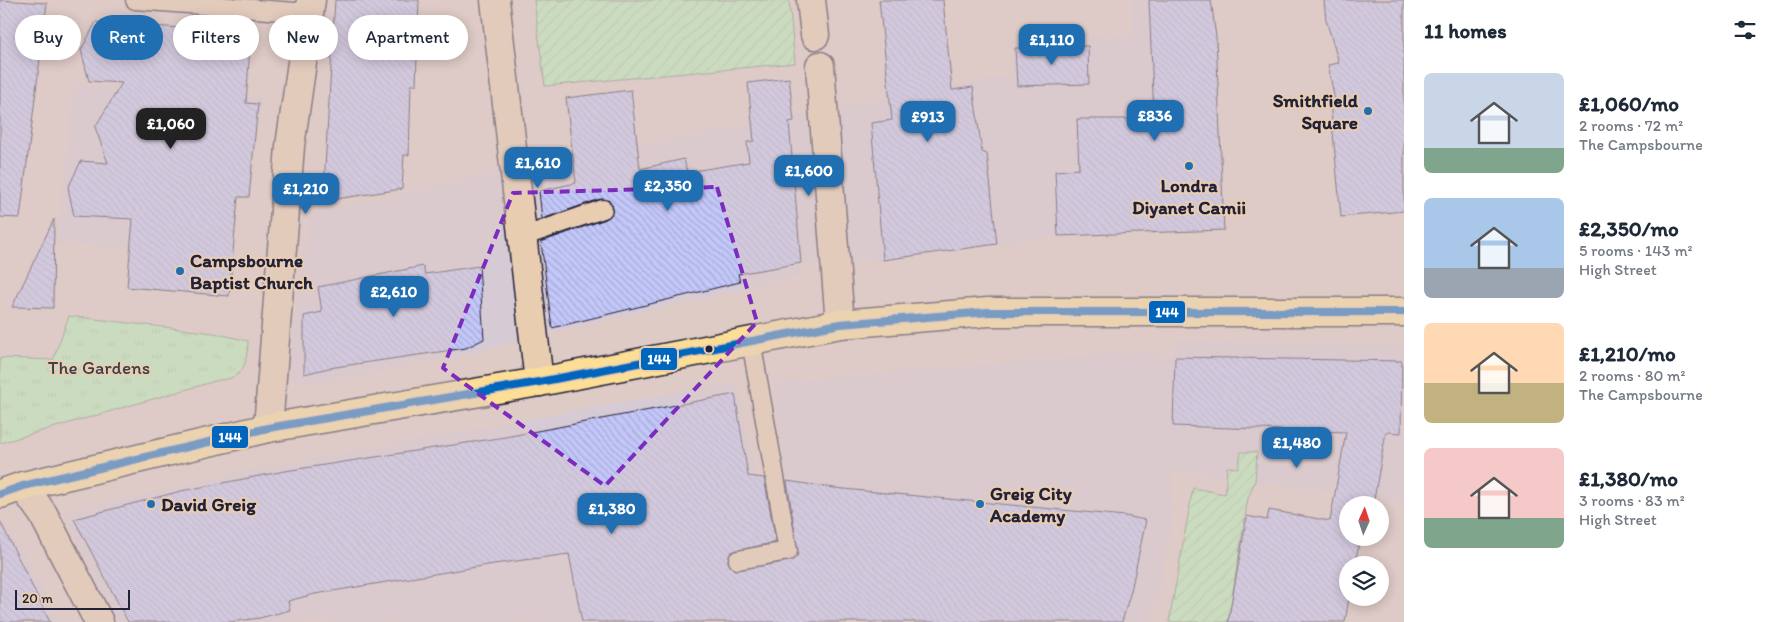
<!DOCTYPE html>
<html lang="en">
<head>
<meta charset="utf-8">
<style>
	:root { --surface:#fff; --page:#f6f6f7; --text:#1f2937; --muted:#747a83; --accent:#1f6fb2 }
	body { margin:0; font-family:Itim,sans-serif; background:var(--page); color:var(--text); height:100vh; display:flex; flex-direction:column; font-size:19px; white-space:nowrap }
	* { box-sizing:border-box; margin:0 }
	p { font-size:16px; color:var(--muted) }
	.icon { flex:none; width:28px; height:28px; fill:none; stroke:currentColor; stroke-width:2; stroke-linecap:round; stroke-linejoin:round }
	.map { position:relative; flex:1; overflow:hidden }
	.drawer { display:flex; flex-direction:column; background:var(--surface); width:375px }
	.drawer>* { flex:none }
	.hud { position:absolute; left:15px; top:15px; width:475px; height:45px; display:flex; gap:10px }
	.needle { width:32px; rotate:3deg }
	.buttons { position:absolute; left:1339px; top:496px; display:grid; gap:10px }
	.buttons a { display:grid; place-items:center; width:50px; height:50px; border-radius:50%; background:var(--surface); box-shadow:0 2px 12px #0003; font-size:25px }
	.scale { position:absolute; left:15px; bottom:12px; width:115px; box-sizing:border-box; padding-left:5px; border:2px solid #22223b; border-top:0; font-size:14px; line-height:18px; white-space:nowrap; color:#22223b; -webkit-text-stroke:4px #e9cdb0; paint-order:stroke }
	.price { position:absolute; translate:-50% -42px; padding:0 11px; border-radius:10px; background:var(--accent); color:#fff; font-size:16px; line-height:32px; filter:drop-shadow(0 1px 2px #0008) }
	.price::after { content:''; position:absolute; left:50%; top:30px; width:15px; height:11px; margin-left:-8px; background:inherit; clip-path:polygon(0 0,100% 0,50% 100%) }
	.price.active { background:#222; color:#fff }
	ul { padding:0; list-style:none }
	li { display:flex; align-items:center; gap:15px; height:125px; padding:0 20px }
	li span { display:grid; place-items:center; flex:none; width:140px; height:100px; border-radius:8px; color:#555 }
	li>.icon { margin-inline-start:auto }
	span .icon { width:60px; height:60px; fill:#fffc; stroke-width:1 }
	li b { font-size:21px }
	h2 { display:flex; justify-content:space-between; align-items:center; height:60px; padding:0 20px; font-size:21px }
	.chip { padding:0 18px; border-radius:22px; background:var(--surface); box-shadow:0 2px 12px #0003; font-size:18px; line-height:45px }
	.chip.active { background:var(--accent); color:#fff }
	main { display:flex; flex:1; min-height:0 }
	.map>svg:first-child { display:block }
	.built { fill:#d6cad5 }
	.park { fill:url(#park-tufts); stroke:#6b8978 }
	.garden { fill:url(#garden-furrows); stroke:#6b8978 }
	.building { fill:url(#building-back-hatch); stroke:#22223b }
	.lines { fill:none; stroke-linecap:round; stroke-linejoin:round }
	.lane-casing { stroke:#22223b; stroke-width:21 }
	.street-casing { stroke:#22223b; stroke-width:31 }
	.primary-casing { stroke:#22223b; stroke-width:31 }
	.lane { stroke:#e9cdb0; stroke-width:18 }
	.street { stroke:#e9cdb0; stroke-width:28 }
	.primary { stroke:#fdde96; stroke-width:28 }
	.bus-1-casing { stroke:#e9cdb0; stroke-width:11 }
	.bus-1 { stroke:#0065bd; stroke-width:8 }
	.marked { fill:none; stroke:#7b2cbf; stroke-width:4; stroke-dasharray:10 6; stroke-linejoin:round }
	.poi-dot { fill:#1f6fb2; stroke:#e9cdb0; stroke-width:2 }
	.bus-dot { fill:#22223b; stroke:#e9cdb0; stroke-width:2 }
	.labels { text-anchor:middle; dominant-baseline:central; stroke-width:4; stroke-linejoin:round; paint-order:stroke }
	.poi-label { font-size:19px; font-weight:bold; fill:#22223b; stroke:#e9cdb0; text-anchor:start }
	.park-label { font-size:19px; fill:#38414d; stroke:#e9cdb0 }
	.line-badge { stroke:#e9cdb0; stroke-width:2 }
	.badge-label { font-size:14px; text-anchor:middle; font-weight:bold; fill:#fff }
</style>
</head>
<body>
<main>
<div class="map">
<svg width="1404" height="622" viewBox="0 0 1404 622">
	<defs>
		<pattern id="park-tufts" width="24" height="20" patternUnits="userSpaceOnUse" patternTransform="scale(1.25)"><rect width="24" height="20" fill="#b4f0b5"/><path d="M3 7l-1-3M5 7V3M7 7l1-3M15 17l-1-3M17 17v-4M19 17l1-3" fill="none" stroke="#9ace9d"/></pattern>
		<pattern id="garden-furrows" width="10" height="10" patternUnits="userSpaceOnUse" patternTransform="scale(1.25)"><rect width="10" height="10" fill="#b4f0b5"/><path d="M-1 1l2-2M0 10L10 0M9 11l2-2" fill="none" stroke="#9ace9d"/></pattern>
		<pattern id="building-back-hatch" width="6" height="6" patternUnits="userSpaceOnUse" patternTransform="scale(1.25)"><rect width="6" height="6" fill="#c3c7f9"/><path d="M-1 5l2 2M0 0l6 6M5-1l2 2" fill="none" stroke="#a7abd6"/></pattern>
	</defs>
	<rect width="100%" height="100%" fill="#decbc6"/>
	<filter id="ink" filterUnits="userSpaceOnUse"><feTurbulence type="fractalNoise" baseFrequency=".02" numOctaves="2"/><feDisplacementMap in="SourceGraphic" scale="10" xChannelSelector="R" yChannelSelector="G"/><feConvolveMatrix kernelMatrix="1 2 1 2 8 2 1 2 1" color-interpolation-filters="sRGB"/></filter>
	<g filter="url(#ink)">
		<g class="built">
			<polygon points="1131,0 1211,0 1215,37 1224,230 1058,236 883,260 801,263 801,276 548,333 456,357 307,385 294,382 289,369 310,213 530,166 1014,75 1010,40 1134,35"/>
			<polygon points="75,85 261,98 249,197 238,197 232,256 130,246 56,244"/>
			<polygon points="1176,340 1404,347 1404,501 1171,470 1172,526 1151,622 113,622 66,512 260,468 737,382 768,539 792,534 774,382 1142,352 1175,357"/>
			<polygon points="0,534 18,542 59,622 0,622"/>
		</g>
		<path class="park" d="M69,316L214,333L248,341C247,363 244,379 219,380L0,443V358L53,360Z"/>
		<g class="garden">
			<polygon points="534,0 789,0 795,63 545,86"/>
			<polygon points="1241,452 1257,452 1255,481 1248,498 1228,622 1169,622 1193,488 1225,494 1227,467 1238,468"/>
		</g>
		<g class="building">
			<polygon points="0,0 47,3 20,218 0,217"/>
			<polygon points="335,0 419,0 416,85 411,85 409,155 404,155 402,189 323,201"/>
			<polygon points="879,0 943,0 952,90 973,87 982,152 987,154 997,244 883,260 871,123 892,120"/>
			<polygon points="1149,0 1211,0 1216,37 1224,230 1058,236 1055,171 1079,169 1077,119 1154,119"/>
			<polygon points="1324,0 1404,0 1404,211 1341,217 1330,102 1335,101 1328,65 1339,63 1326,20"/>
			<polygon points="96,22 251,33 246,103 258,104 249,197 238,197 229,296 127,287 133,219 74,216 68,188 81,161 108,163 95,127 122,83 89,81 81,50"/>
			<polygon points="1088,46 1089,84 1017,86 1015,48"/>
			<polygon points="789,78 794,121 789,122 801,263 738,274 740,282 552,328 541,242 606,219 613,211 610,201 600,199 542,219 539,191 576,183 566,98 631,90 640,169 684,159 687,172 749,162 747,142 754,141 748,83"/>
			<polygon points="54,219 53,308 12,307"/>
			<polygon points="423,266 425,274 479,266 484,339 466,348 329,368 304,374 304,316 322,312 318,287"/>
			<polygon points="1175,357 1402,361 1401,433 1386,432 1373,505 1348,505 1348,538 1360,538 1355,565 1348,565 1348,598 1349,598 1345,622 1228,622 1247,516 1267,520 1269,510 1330,521 1346,432 1173,426"/>
			<polygon points="735,394 748,476 764,478 776,542 732,552 728,561 734,570 790,561 798,555 787,481 834,488 1125,516 1146,520 1131,591 1122,622 582,622 569,554 494,564 315,594 288,601 290,610 260,618 230,622 128,622 74,519 181,491 285,471 505,437"/>
			<polygon points="0,521 50,622 0,622"/>
		</g>
		<g class="lines">
			<g class="lane-casing">
				<g id="lane">
					<polyline points="135,0 309,13"/>
					<polyline points="522,237 603,209"/>
					<polyline points="738,560 788,551 751,341"/>
				</g>
			</g>
			<g class="street-casing">
				<g id="street">
					<polyline points="495,0 539,382"/>
					<polyline points="811,0 815,35"/>
					<polyline points="820,66 840,324"/>
					<polyline points="268,428 290,146 311,0"/>
					<polyline points="23,486 43,514 99,622"/>
				</g>
			</g>
			<g class="primary-casing">
				<polyline id="primary" points="0,494 23,486 268,428 539,382 840,324 988,312 1404,312"/>
			</g>
			<use href="#lane" class="lane"/>
			<use href="#street" class="street"/>
			<use href="#primary" class="primary"/>
			<g class="bus-1-casing">
				<polyline id="bus-1" points="0,494 23,486 268,428 539,382 840,324 988,312 1404,312"/>
			</g>
			<use href="#bus-1" class="bus-1"/>
		</g>
	</g>
	<path d="M0 0H1404V622H0ZM717,187L757,322L605,486L443,368L513,193Z" fill="#decbc6" fill-opacity=".55" fill-rule="evenodd"/>
	<path class="marked" d="M717,187L757,322L605,486L443,368L513,193Z"/>
	<g class="poi-dot">
		<circle cx="1368" cy="111" r="5"/>
		<circle cx="1189" cy="166" r="5"/>
		<circle cx="180" cy="271" r="5"/>
		<circle cx="151" cy="504" r="5"/>
		<circle cx="980" cy="504" r="5"/>
	</g>
	<circle class="bus-dot" cx="709" cy="349" r="4.5"/>
	<g class="labels">
		<g class="poi-label">
			<text x="1358" y="100" text-anchor="end">Smithfield<tspan x="1358" dy="22">Square</tspan></text>
			<text x="1189" y="185" text-anchor="middle">Londra<tspan x="1189" dy="22">Diyanet Camii</tspan></text>
			<text x="190" y="260">Campsbourne<tspan x="190" dy="22">Baptist Church</tspan></text>
			<text x="990" y="493">Greig City<tspan x="990" dy="22">Academy</tspan></text>
			<text x="161" y="504">David Greig</text>
		</g>
		<g class="park-label">
			<text x="99" y="367">The Gardens</text>
		</g>
	</g>
	<g class="line-badge">
		<rect x="1148" y="300" width="38" height="24" rx="5" fill="#0065bd"/>
		<rect x="640" y="347" width="38" height="24" rx="5" fill="#0065bd"/>
		<rect x="211" y="425" width="38" height="24" rx="5" fill="#0065bd"/>
	</g>
	<g class="badge-label">
		<text x="1167" y="317">144</text>
		<text x="659" y="364">144</text>
		<text x="230" y="442">144</text>
	</g>
</svg>
<div class="buttons">
<a><svg class="needle" viewBox="-14 -14 28 28"><path d="M0-13l5 13h-10z" fill="#e53935"/><path d="M0 13l5-13h-10z" fill="#747a83"/></svg></a>
<a><svg class="icon" aria-label="layers" viewBox="0 0 24 24"><path d="M12 4l9 5-9 5-9-5zM3 14l9 5 9-5"/></svg></a>
</div>
<div class="scale">20 m</div>
<b class="price" style="left:1052px;top:66px">£1,110</b>
<b class="price" style="left:1155px;top:142px">£836</b>
<b class="price" style="left:928px;top:143px">£913</b>
<b class="price active" style="left:171px;top:150px">£1,060</b>
<b class="price" style="left:538px;top:189px">£1,610</b>
<b class="price" style="left:809px;top:197px">£1,600</b>
<b class="price" style="left:668px;top:212px">£2,350</b>
<b class="price" style="left:306px;top:215px">£1,210</b>
<b class="price" style="left:394px;top:318px">£2,610</b>
<b class="price" style="left:1297px;top:469px">£1,480</b>
<b class="price" style="left:612px;top:535px">£1,380</b>
<div class="hud">
<a class="chip">Buy</a>
<a class="chip active">Rent</a>
<a class="chip">Filters</a>
<a class="chip">New</a>
<a class="chip">Apartment</a>
</div>
</div>
<section class="drawer">
<h2>11 homes<svg class="icon" aria-label="filters" viewBox="0 0 24 24"><path d="M4 7h16M4 17h16"/><circle cx="9" cy="7" r="2"/><circle cx="15" cy="17" r="2"/></svg></h2>
<ul>
<li><span style="background:linear-gradient(#c9d6e8 75%,#7fa58c 0)"><svg class="icon" aria-label="home" viewBox="0 0 24 24"><path d="M3 11l9-7 9 7M6 9v11h12V9"/></svg></span><div><b>£1,060/mo</b><p>2 rooms · 72 m²</p><p>The Campsbourne</p></div></li>
<li><span style="background:linear-gradient(#a9c7e8 70%,#9aa5b1 0)"><svg class="icon" aria-label="home" viewBox="0 0 24 24"><path d="M3 11l9-7 9 7M6 9v11h12V9"/></svg></span><div><b>£2,350/mo</b><p>5 rooms · 143 m²</p><p>High Street</p></div></li>
<li><span style="background:linear-gradient(#ffd9b3 60%,#c2b280 0)"><svg class="icon" aria-label="home" viewBox="0 0 24 24"><path d="M3 11l9-7 9 7M6 9v11h12V9"/></svg></span><div><b>£1,210/mo</b><p>2 rooms · 80 m²</p><p>The Campsbourne</p></div></li>
<li><span style="background:linear-gradient(#f6c9c9 70%,#7fa58c 0)"><svg class="icon" aria-label="home" viewBox="0 0 24 24"><path d="M3 11l9-7 9 7M6 9v11h12V9"/></svg></span><div><b>£1,380/mo</b><p>3 rooms · 83 m²</p><p>High Street</p></div></li>
</ul>
</section>
</main>
</body>
</html>
